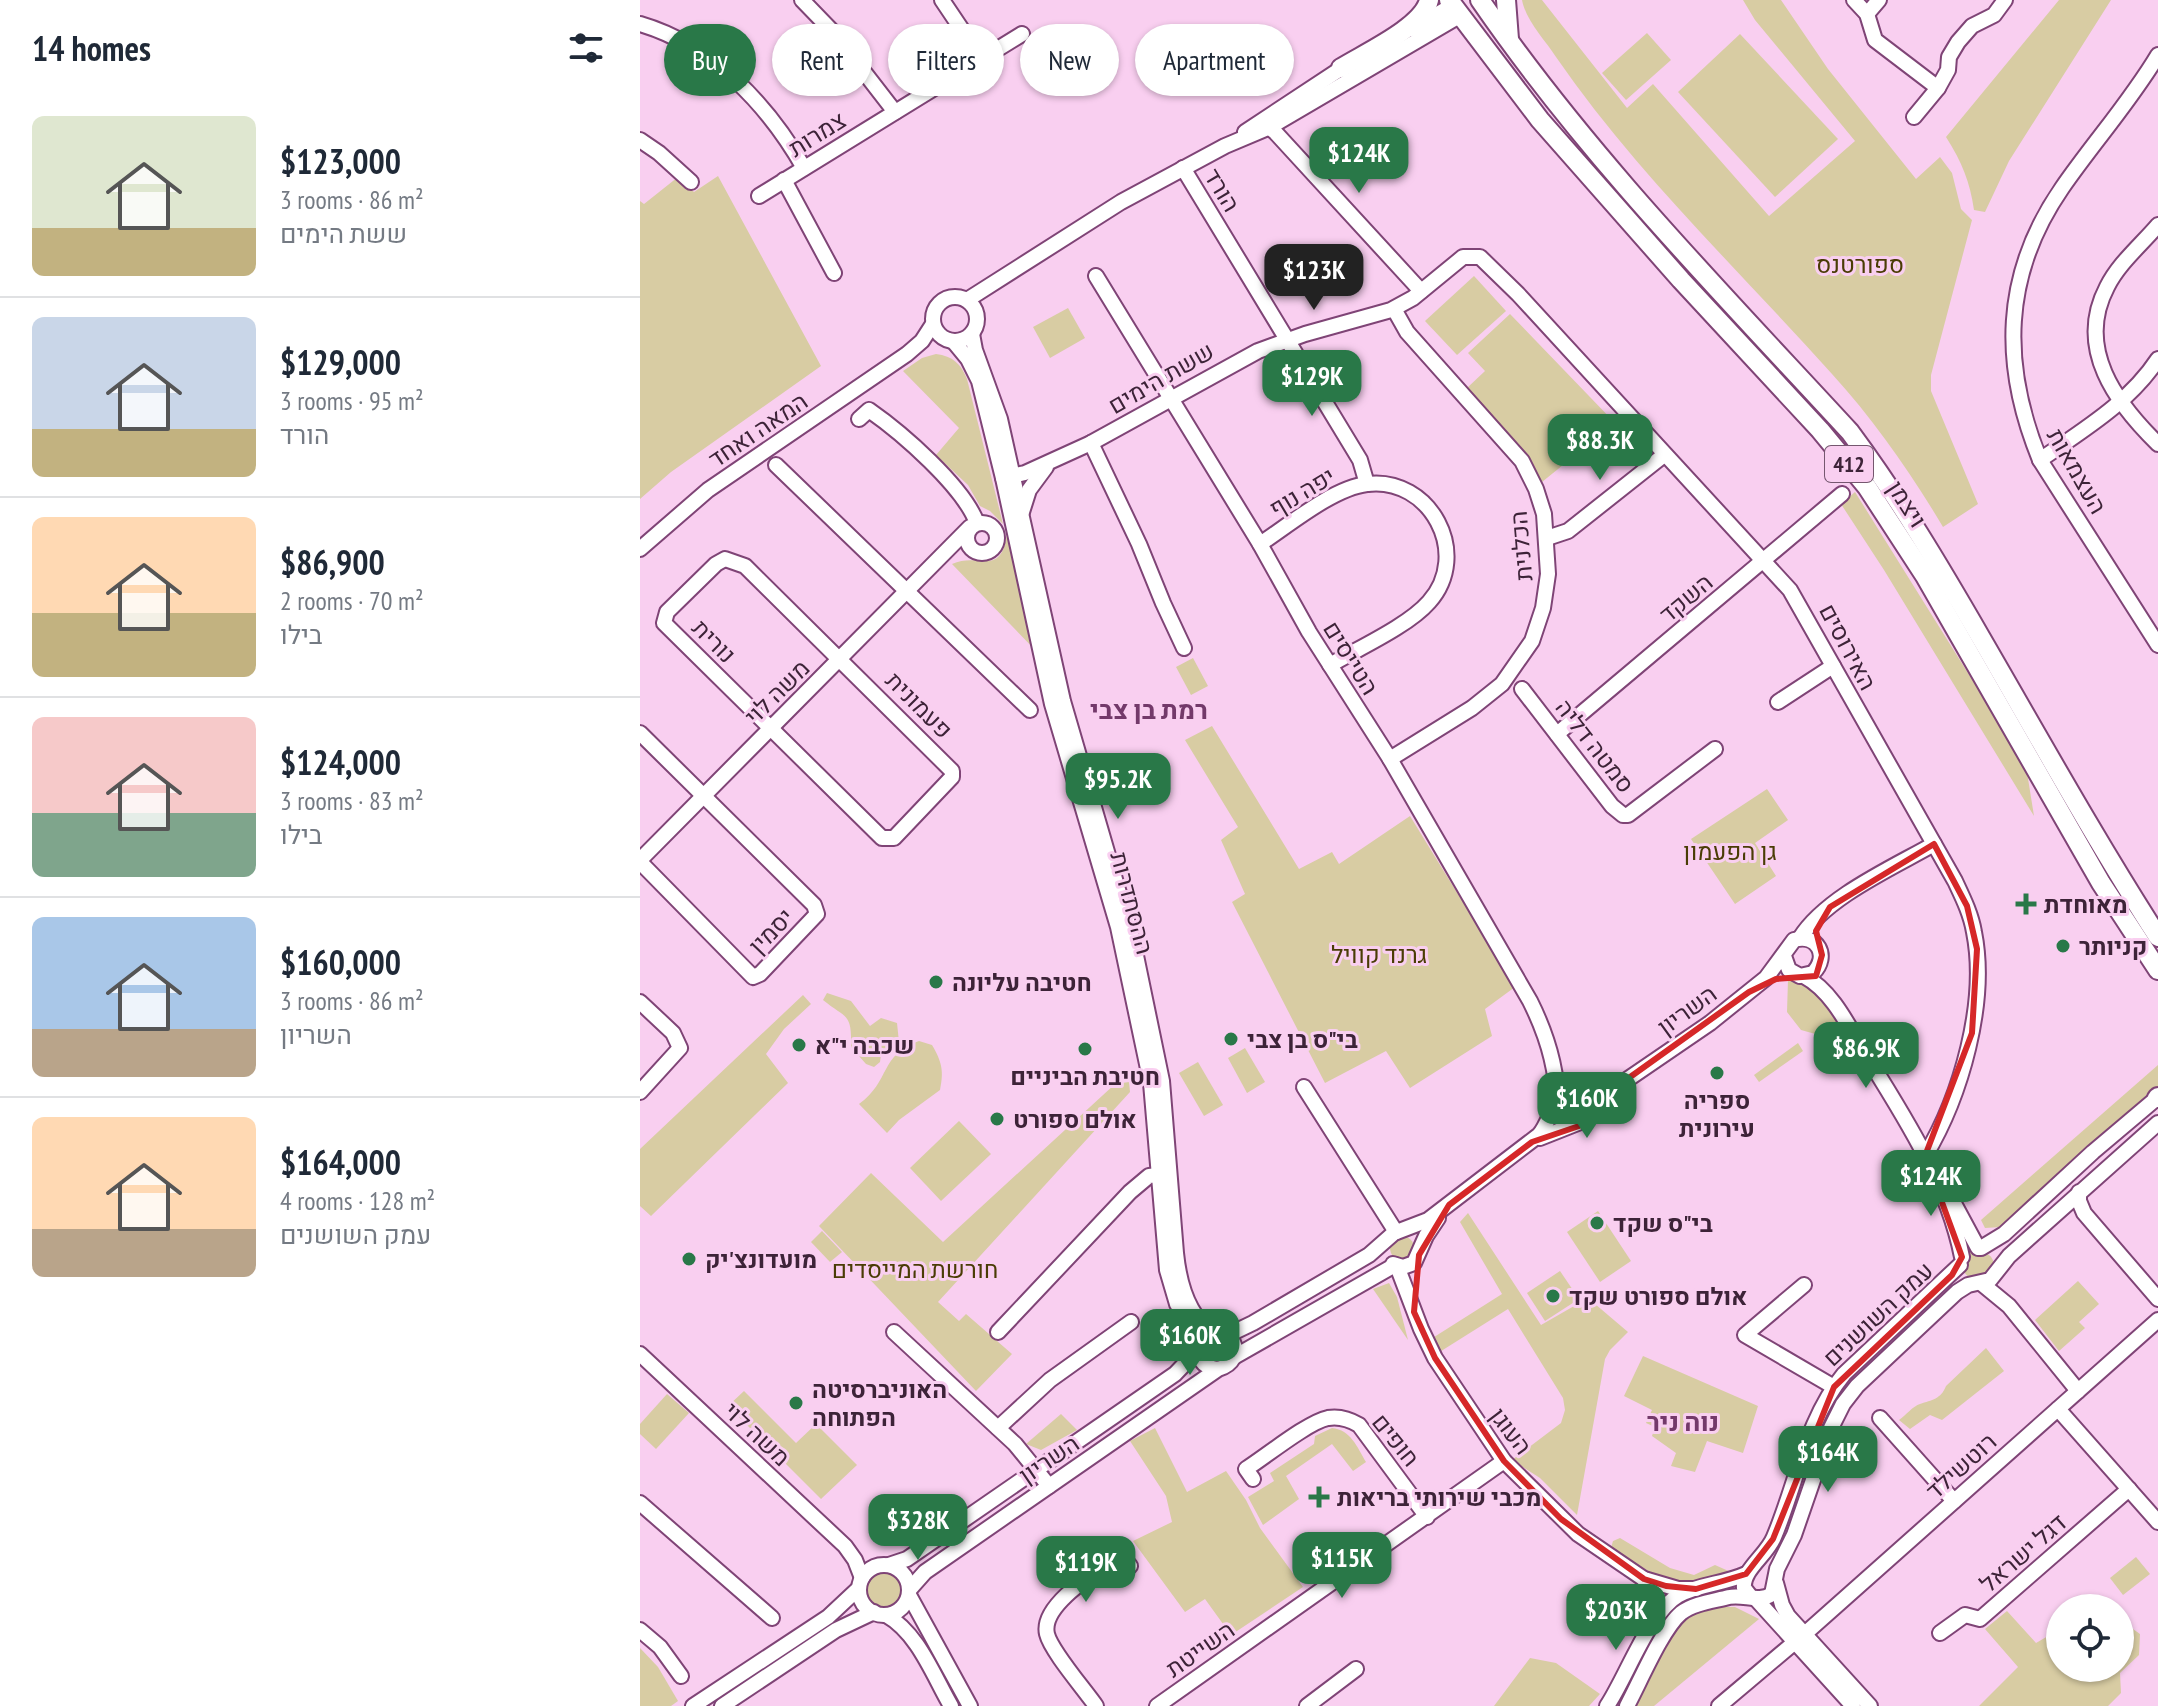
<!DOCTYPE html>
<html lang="en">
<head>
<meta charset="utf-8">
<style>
	:root { --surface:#fff; --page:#f6f6f7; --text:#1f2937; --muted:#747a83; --line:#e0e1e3; --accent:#297848 }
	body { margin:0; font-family:"PT Sans Narrow",Heebo,sans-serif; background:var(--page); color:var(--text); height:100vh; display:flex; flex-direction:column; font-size:30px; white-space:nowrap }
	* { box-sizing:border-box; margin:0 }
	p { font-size:26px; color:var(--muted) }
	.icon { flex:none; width:44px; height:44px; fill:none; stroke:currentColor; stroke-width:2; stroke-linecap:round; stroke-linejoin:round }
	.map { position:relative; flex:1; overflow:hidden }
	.drawer { display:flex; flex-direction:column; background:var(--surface); width:640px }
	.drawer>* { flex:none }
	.banner { position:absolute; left:24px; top:24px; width:760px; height:72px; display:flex; gap:16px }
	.buttons { position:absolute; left:1406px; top:1594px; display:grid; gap:16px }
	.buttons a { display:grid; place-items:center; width:88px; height:88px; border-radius:50%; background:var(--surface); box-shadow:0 2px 6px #0004; font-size:40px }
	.price { position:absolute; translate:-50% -68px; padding:0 18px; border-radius:16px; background:var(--accent); color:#fff; font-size:26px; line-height:52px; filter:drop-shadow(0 2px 4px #0008) }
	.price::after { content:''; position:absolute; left:50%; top:48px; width:24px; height:18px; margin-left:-12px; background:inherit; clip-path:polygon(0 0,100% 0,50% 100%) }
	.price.current { background:#222; color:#fff }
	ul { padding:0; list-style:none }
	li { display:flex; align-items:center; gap:24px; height:200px; padding:0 32px }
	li+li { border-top:2px solid var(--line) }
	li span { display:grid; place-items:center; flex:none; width:224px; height:160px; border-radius:12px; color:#555 }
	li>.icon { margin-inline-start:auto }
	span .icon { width:96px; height:96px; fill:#fffc; stroke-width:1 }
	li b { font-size:34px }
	h2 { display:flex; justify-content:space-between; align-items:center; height:96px; padding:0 32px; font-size:34px }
	.tag { padding:0 28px; border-radius:36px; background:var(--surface); box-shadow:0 2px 6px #0004; font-size:28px; line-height:72px }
	.tag.current { background:var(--accent); color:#fff }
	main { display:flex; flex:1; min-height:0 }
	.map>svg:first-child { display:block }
	.green { fill:#d8cca3 }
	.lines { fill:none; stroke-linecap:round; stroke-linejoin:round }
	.minor-casing { stroke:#7f4476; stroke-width:18 }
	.major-casing { stroke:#7f4476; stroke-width:22 }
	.minor { stroke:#fff; stroke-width:14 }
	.major { stroke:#fff; stroke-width:18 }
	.marked { fill:none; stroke:#d62828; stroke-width:6; stroke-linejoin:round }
	.poi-dot { fill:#297848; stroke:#f9cff0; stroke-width:3 }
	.labels { text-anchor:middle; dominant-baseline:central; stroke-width:6; stroke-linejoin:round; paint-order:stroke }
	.shield { fill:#f9cff0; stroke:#75576f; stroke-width:2 }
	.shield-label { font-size:22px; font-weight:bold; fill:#3d2338 }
	.street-label { font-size:24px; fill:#3d2338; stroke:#f9cff0 }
	.park-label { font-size:24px; fill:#4a3c05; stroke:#f9cff0 }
	.poi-label { font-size:24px; font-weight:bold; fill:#3d2338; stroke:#f9cff0; text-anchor:start }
	.neighbourhood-label { font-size:26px; font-weight:bold; fill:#73396a; stroke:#f9cff0 }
</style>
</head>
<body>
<main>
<section class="drawer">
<h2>14 homes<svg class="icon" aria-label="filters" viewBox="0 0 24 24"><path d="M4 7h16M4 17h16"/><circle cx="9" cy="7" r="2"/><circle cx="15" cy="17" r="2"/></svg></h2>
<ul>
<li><span style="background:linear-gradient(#dfe7d0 70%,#c2b280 0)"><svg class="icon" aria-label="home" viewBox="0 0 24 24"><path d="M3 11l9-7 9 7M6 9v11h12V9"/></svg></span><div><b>$123,000</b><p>3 rooms · 86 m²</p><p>ששת הימים</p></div></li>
<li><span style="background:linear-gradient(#c9d6e8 70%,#c2b280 0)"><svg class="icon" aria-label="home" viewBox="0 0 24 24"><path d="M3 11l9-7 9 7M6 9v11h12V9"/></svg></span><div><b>$129,000</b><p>3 rooms · 95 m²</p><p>הורד</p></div></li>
<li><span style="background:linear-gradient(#ffd9b3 60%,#c2b280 0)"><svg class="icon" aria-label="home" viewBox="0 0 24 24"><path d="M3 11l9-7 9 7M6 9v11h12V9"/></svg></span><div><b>$86,900</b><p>2 rooms · 70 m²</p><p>בילו</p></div></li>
<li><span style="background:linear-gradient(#f6c9c9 60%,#7fa58c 0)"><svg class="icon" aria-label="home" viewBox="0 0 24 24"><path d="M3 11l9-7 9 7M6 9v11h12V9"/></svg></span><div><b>$124,000</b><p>3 rooms · 83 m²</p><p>בילו</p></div></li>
<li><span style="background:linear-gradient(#a9c7e8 70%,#b9a48a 0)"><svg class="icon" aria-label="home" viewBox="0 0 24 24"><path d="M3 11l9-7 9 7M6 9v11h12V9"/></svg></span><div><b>$160,000</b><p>3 rooms · 86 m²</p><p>השריון</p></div></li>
<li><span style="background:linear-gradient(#ffd9b3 70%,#b9a48a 0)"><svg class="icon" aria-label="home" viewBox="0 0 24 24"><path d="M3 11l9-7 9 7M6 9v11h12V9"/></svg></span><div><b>$164,000</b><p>4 rooms · 128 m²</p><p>עמק השושנים</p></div></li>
</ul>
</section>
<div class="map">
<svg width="1518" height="1706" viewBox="0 0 1518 1706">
	<rect width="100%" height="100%" fill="#f9cff0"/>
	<g class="green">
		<path d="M882,0H902L987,108L1013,84L1129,216L1215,141L1115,20L1103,0H1141L1188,69L1276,179L1300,157L1312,173L1321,209L1332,220L1291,375V391L1338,504L1303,527C1271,473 1234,420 1192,374C1099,270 996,173 916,57C905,40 886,21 882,0Z"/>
		<path d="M1419,0H1471L1369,161L1345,212L1334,210C1330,182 1322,162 1306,137Z"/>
		<polygon points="1007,33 1031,60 986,100 962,73"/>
		<polygon points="1100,34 1198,139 1135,197 1038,92"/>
		<polygon points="78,176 181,366 31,472 0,499 0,201 4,204 38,177 54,192"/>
		<polygon points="834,276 866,311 817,355 785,321"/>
		<polygon points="428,308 445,338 410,358 393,327"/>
		<polygon points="870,314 975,423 902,482 883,450 827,388 845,371 828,353"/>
		<path d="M296,354C313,356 321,364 327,379L363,524L350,511L340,506L328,485L296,455L319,428L263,371L282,358Z"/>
		<polygon points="1215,492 1386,766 1394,816 1244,570 1201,504"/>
		<path d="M367,533L397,652L312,564C339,551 361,579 367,533Z"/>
		<polygon points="553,658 568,686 551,695 536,667"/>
		<polygon points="572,726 659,869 692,852 699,864 770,816 875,987 845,1009 852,1036 770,1088 746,1051 685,1083 592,902 605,894 581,840 598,827 545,740"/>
		<polygon points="1127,789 1148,820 1115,843 1136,876 1095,904 1051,839"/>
		<polygon points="1156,979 1182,994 1207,1035 1192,1044 1179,1035 1161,1030 1147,1012 1148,980"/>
		<path d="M187,993L211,1001L230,1026L241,1018L257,1023L259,1042L241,1055L240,1062L234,1067L226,1064L211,1047C212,1012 206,1019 183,1000Z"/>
		<polygon points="163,995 171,1004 144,1029 126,1054 148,1083 11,1216 0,1206 0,1149"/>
		<path d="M279,1041L292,1045C302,1062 304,1071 300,1090L259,1120L247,1133L219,1104C251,1081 239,1055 279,1041Z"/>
		<polygon points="1158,1043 1163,1051 1119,1082 1114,1075"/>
		<polygon points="605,1048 625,1082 607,1093 588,1058"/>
		<polygon points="558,1062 583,1105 564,1116 539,1073"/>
		<polygon points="1518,1065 1518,1089 1502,1104 1394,1195 1361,1227 1345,1228 1341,1220"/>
		<polygon points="489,1082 490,1092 298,1302 319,1321 326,1314 372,1354 336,1391 179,1226 231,1173 303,1242 475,1084"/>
		<polygon points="319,1121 351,1154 301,1201 270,1168"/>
		<polygon points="958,1211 991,1261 960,1282 927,1232"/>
		<polygon points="828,1213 901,1325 948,1298 988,1332 970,1350 965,1359 937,1515 900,1478 872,1460 921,1423 925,1410 923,1398 868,1309 798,1353 791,1339 862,1294 820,1222"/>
		<polygon points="182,1231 202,1252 190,1262 171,1242"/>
		<circle cx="762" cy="1248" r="12"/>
		<path d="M1333,1251C1347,1251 1357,1256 1353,1273L1331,1280L1323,1271L1327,1254Z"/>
		<polygon points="920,1271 939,1299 905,1321 887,1293"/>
		<polygon points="1438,1281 1459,1304 1439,1322 1445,1328 1419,1351 1395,1320"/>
		<polygon points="749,1283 757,1297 768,1340 733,1289"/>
		<path d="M1346,1348L1364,1371L1302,1420L1290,1415L1270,1429L1259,1420C1266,1415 1273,1406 1280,1404C1292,1400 1301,1399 1306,1386Z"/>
		<polygon points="1003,1356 1118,1406 1103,1453 1067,1441 1055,1472 1031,1466 1036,1453 1012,1436 1015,1427 1006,1423 1012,1410 984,1396"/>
		<polygon points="104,1391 156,1443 176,1424 217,1465 181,1499 88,1406"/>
		<polygon points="27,1394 49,1413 16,1449 0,1434 0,1424"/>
		<polygon points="421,1414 437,1430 401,1450 386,1444"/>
		<polygon points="515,1428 547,1492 586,1471 606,1500 620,1528 663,1587 591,1635 565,1599 545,1612 493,1541 532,1522 526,1496 490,1441"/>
		<path d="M692,1428C711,1430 717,1447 726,1462L713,1471L692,1444L646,1476L659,1499L623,1525L608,1497L634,1481L630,1473L674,1444L675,1436Z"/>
		<polygon points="980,1538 1030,1568 1054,1575 1075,1565 1093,1573 1031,1585 971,1548 973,1541"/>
		<polygon points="1496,1557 1510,1574 1483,1595 1470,1578"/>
		<circle cx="244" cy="1590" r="20"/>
		<polygon points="1081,1607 1095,1607 1119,1619 1014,1706 993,1706 1039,1624 1051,1615"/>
		<polygon points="1367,1611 1396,1643 1420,1629 1420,1668 1480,1668 1480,1612 1493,1629 1500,1634 1499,1655 1480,1673 1481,1693 1468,1706 1339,1706 1378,1667 1345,1629"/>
		<polygon points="0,1648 18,1667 38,1701 31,1706 0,1706"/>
		<polygon points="890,1658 916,1663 960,1694 949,1706 854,1706"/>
	</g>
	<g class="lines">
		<g class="minor-casing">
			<g id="minor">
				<polyline points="162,0 193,32 255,112"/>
				<polyline points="302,0 341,58"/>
				<polyline points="1214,0 1227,14 1235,40 1298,88"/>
				<polyline points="1227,14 1239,0"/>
				<path d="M0,24C72,45 128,105 164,168"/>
				<polyline points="772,29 813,5"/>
				<path d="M1518,55C1490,102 1453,143 1422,188C1362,275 1361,365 1400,460L1518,645"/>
				<polyline points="1274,117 1298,88 1308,70 1309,57 1318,42 1332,26 1354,15 1365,0"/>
				<polyline points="624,123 635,132 781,291"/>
				<polyline points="605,132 708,64"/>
				<polyline points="0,140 19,153 51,182"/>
				<polyline points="543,168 720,460 727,484"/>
				<polyline points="144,180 194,273"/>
				<polyline points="119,196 382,34"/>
				<path d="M1518,225C1501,245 1479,263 1467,287C1435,348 1476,403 1518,444"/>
				<path d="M456,276L620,544L669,632L750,759L890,1001C906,1033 917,1067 917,1102"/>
				<circle cx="315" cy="319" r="22"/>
				<polyline points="327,300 481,202 585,146 630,127 821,15"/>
				<path d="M332,334L335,350L360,419L423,701L493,941L522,1081L536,1253C539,1282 548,1316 573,1333"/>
				<polyline points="314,342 328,359 339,381 363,478 412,704 478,927 511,1083 527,1270 537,1304 561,1342"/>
				<path d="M219,419L229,410C262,433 323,486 337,523"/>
				<polyline points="451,443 499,544 523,603 544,648"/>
				<path d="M1400,460C1443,430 1489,403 1518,359"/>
				<polyline points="136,465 390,710"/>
				<path d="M363,478L385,473L451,443L618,351L665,334L751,310L773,298L823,257H840L878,294L1150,590L1315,881C1323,898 1331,914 1334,932C1348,1002 1321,1096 1285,1156"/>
				<polyline points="382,512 389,490 406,467"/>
				<circle cx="342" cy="538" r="15"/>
				<polyline points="907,538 928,531 1024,455"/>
				<path d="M620,544C649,525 693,488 727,484C790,476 832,554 789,602C768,626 719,648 690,665"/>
				<polyline points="0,549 68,490 267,354 282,341 293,324"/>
				<polygon points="85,559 105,566 312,771 312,777 254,838 242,838 24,623 27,612 76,564"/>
				<polyline points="882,689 972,806 983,815 988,815 1075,749"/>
				<polyline points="1138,702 1193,666"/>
				<polyline points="0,733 174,905 177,914 120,974 113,977 0,862"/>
				<polyline points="917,734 1202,494"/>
				<polyline points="750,759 832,708 862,684 892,641 903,608 908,574 904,514 896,489 882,461 767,332 754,309"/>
				<polyline points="0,860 330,527"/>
				<path d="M1160,938C1186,897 1252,868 1294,844"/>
				<path d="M1164,976C1192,991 1208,1025 1224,1052C1264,1116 1307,1182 1322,1257"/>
				<polyline points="0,1002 33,1033 40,1048 0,1092"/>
				<polyline points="664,1087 756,1232"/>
				<path d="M900,1138L938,1123L972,1090L1070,1023L1126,978L1154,940C1177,933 1190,956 1173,973L1160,976L1149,970L1144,956"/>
				<polyline points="1439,1192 1439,1201 1444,1213 1518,1299"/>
				<polyline points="1310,1196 1338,1248"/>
				<polyline points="1341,1248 1364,1234 1453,1152 1518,1097"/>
				<polyline points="753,1264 763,1267 774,1263 786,1236 798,1218"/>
				<polyline points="757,1266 781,1329 795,1358 864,1461 938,1534 1004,1579 1038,1589 1056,1589"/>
				<polyline points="1341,1283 1369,1306 1438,1391"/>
				<polyline points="1164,1285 1105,1335 1194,1387"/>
				<polyline points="254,1332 375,1444 409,1486"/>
				<polyline points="358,1332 490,1192 509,1176 527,1174"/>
				<path d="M586,1336L613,1323L729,1255L754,1233L788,1220L899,1135C908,1125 912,1106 919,1099C932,1086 946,1101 945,1115"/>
				<polyline points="0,1354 205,1546 215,1560 222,1578"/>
				<polyline points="594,1357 755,1265"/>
				<polyline points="1418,1409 1518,1522"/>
				<polyline points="1240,1418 1314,1501"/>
				<polyline points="358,1428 410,1380 491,1322"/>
				<path d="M613,1479L606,1469C625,1457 668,1422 688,1418C700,1416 709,1419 719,1425L787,1517"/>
				<polyline points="0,1503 132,1618"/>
				<polyline points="249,1565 267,1559 535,1374 558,1350"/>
				<circle cx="244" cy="1590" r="25"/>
				<polyline points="1004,1579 1015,1599 1016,1618"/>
				<polyline points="1136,1583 1142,1605 1148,1616 1230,1706"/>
				<path d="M269,1590L285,1572L578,1369C610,1360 592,1320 564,1338L558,1350C559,1362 566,1368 578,1369"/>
				<polyline points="269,1595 330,1706"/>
				<path d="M1111,1597L1104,1588C1102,1570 1127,1555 1134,1537C1157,1483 1166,1420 1204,1374L1320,1265"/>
				<polyline points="1116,1599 1213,1706"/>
				<path d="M246,1615C278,1633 293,1675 311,1706"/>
				<polyline points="0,1630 20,1647 41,1676"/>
				<polyline points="1300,1633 1325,1615 1340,1619 1489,1489"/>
				<polyline points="53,1706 188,1617 219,1588"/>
				<polyline points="82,1706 196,1630 234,1612"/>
				<path d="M456,1706C445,1690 411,1651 407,1634C400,1604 460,1570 481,1555L490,1566"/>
				<polyline points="517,1706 864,1461"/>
				<polyline points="667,1706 716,1669"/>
				<path d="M967,1706C987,1676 1009,1612 1039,1595C1060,1584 1084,1584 1106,1574"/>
				<path d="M987,1706C1000,1682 1022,1629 1041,1613C1054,1603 1074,1601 1089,1597C1104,1594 1119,1603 1132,1594L1137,1569L1154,1535L1191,1428L1203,1404L1217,1386L1317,1292L1328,1285L1350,1280L1369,1256L1518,1123"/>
				<polyline points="1079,1706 1168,1631 1518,1320"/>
			</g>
		</g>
		<g class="major-casing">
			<g id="major">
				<polyline points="809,0 900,120 1041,280 1180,430 1227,487 1285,576 1461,883 1518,970"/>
				<path d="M840,0C948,157 1082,293 1210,432C1259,498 1300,567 1341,638C1399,738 1455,839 1518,937"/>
				<polyline points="866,0 869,39"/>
				<path d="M701,68C725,53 783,27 789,0"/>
				<polyline points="1517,1098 1518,1097"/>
			</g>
		</g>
		<use href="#minor" class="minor"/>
		<use href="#major" class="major"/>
	</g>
	<path class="marked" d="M1294,844L1327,906L1337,949L1332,1033L1285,1156L1322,1257L1312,1275L1194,1387L1133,1539L1106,1574L1056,1589L1026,1586L1004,1579L921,1519L864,1461L795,1358L774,1312L779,1255L809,1205L892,1142L939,1126L972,1090L1109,992L1136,979L1176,976L1182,955L1176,931L1190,907Z"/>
	<g class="poi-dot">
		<path d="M1382 892h8v8h8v8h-8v8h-8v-8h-8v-8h8z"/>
		<circle cx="1423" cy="946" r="8"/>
		<circle cx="296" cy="982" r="8"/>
		<circle cx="591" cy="1039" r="8"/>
		<circle cx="159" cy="1045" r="8"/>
		<circle cx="445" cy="1049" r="8"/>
		<circle cx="1077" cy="1073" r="8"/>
		<circle cx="357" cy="1119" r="8"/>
		<circle cx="957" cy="1223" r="8"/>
		<circle cx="49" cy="1259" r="8"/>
		<circle cx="913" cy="1296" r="8"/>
		<circle cx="156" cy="1403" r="8"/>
		<path d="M675 1485h8v8h8v8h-8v8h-8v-8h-8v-8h8z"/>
	</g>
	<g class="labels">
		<rect class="shield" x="1185" y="446" width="48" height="36" rx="6"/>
		<g class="shield-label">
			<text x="1209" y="464">412</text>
		</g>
		<g class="street-label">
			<text transform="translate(177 134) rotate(-32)">צמרות</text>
			<text transform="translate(582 190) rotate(59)">הורד</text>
			<text transform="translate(521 378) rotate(-30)">ששת הימים</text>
			<text transform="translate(118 430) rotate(-34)">המאה ואחד</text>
			<text transform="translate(1437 471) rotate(60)">העצמאות</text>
			<text transform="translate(662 492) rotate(-31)">יפה נוף</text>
			<text transform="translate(1267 504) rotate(57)">ויצמן</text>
			<text transform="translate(881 546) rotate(-95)">הכלנית</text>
			<text transform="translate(1046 598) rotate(-40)">השקד</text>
			<text transform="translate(74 641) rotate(45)">נורית</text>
			<text transform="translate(1208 647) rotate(62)">האירוסים</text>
			<text transform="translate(711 658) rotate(58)">הטייסים</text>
			<text transform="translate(137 692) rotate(-45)">משה לוי</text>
			<text transform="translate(279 705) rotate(45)">פעמונית</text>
			<text transform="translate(955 746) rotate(52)">סמטה דליה</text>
			<text transform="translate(492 903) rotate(75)">ההסתדרות</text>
			<text transform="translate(131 931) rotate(-46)">יסמין</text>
			<text transform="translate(1047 1010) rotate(-36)">השריון</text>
			<text transform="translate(1238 1314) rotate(-43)">עמק השושנים</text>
			<text transform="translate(871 1431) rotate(53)">העוגן</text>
			<text transform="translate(117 1434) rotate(43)">משה לוי</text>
			<text transform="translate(756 1440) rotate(51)">חופים</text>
			<text transform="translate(409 1459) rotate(-34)">השריון</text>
			<text transform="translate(1321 1466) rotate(-42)">רוטשילד</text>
			<text transform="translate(1383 1553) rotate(-41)">דגל ישראל</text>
			<text transform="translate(560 1649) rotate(-35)">השייטת</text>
		</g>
		<g class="park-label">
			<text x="1220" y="264">ספורטנס</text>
			<text x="1090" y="851">גן הפעמון</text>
			<text x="739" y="954">גרנד קוויל</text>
			<text x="275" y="1269">חורשת המייסדים</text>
		</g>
		<g class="poi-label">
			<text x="1404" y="904">מאוחדת</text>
			<text x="1439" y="946">קניותר</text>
			<text x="312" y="982">חטיבה עליונה</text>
			<text x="607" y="1039">בי"ס בן צבי</text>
			<text x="175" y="1045">שכבה י"א</text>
			<text x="445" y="1076" text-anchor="middle">חטיבת הביניים</text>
			<text x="1077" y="1100" text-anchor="middle">ספריה<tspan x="1077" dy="28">עירונית</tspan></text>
			<text x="373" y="1119">אולם ספורט</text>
			<text x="973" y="1223">בי"ס שקד</text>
			<text x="65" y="1259">מועדונצ'יק</text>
			<text x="929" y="1296">אולם ספורט שקד</text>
			<text x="172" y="1389">האוניברסיטה<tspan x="172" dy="28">הפתוחה</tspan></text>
			<text x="697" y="1497">מכבי שירותי בריאות</text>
		</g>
		<g class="neighbourhood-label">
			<text x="509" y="709">רמת בן צבי</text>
			<text x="1043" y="1421">נוה ניר</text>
		</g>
	</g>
</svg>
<div class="buttons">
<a><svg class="icon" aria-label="locate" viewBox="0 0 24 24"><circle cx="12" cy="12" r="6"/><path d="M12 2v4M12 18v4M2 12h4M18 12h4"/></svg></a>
</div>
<b class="price" style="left:719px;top:195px">$124K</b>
<b class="price current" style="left:674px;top:312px">$123K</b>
<b class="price" style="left:672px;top:418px">$129K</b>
<b class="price" style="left:960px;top:482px">$88.3K</b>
<b class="price" style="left:478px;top:821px">$95.2K</b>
<b class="price" style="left:1226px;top:1090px">$86.9K</b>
<b class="price" style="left:947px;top:1140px">$160K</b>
<b class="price" style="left:1291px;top:1218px">$124K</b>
<b class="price" style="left:550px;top:1377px">$160K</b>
<b class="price" style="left:1188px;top:1494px">$164K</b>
<b class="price" style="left:278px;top:1562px">$328K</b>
<b class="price" style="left:702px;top:1600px">$115K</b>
<b class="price" style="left:446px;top:1604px">$119K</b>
<b class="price" style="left:976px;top:1652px">$203K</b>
<div class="banner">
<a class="tag current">Buy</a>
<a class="tag">Rent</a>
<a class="tag">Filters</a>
<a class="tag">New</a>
<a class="tag">Apartment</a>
</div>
</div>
</main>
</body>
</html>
